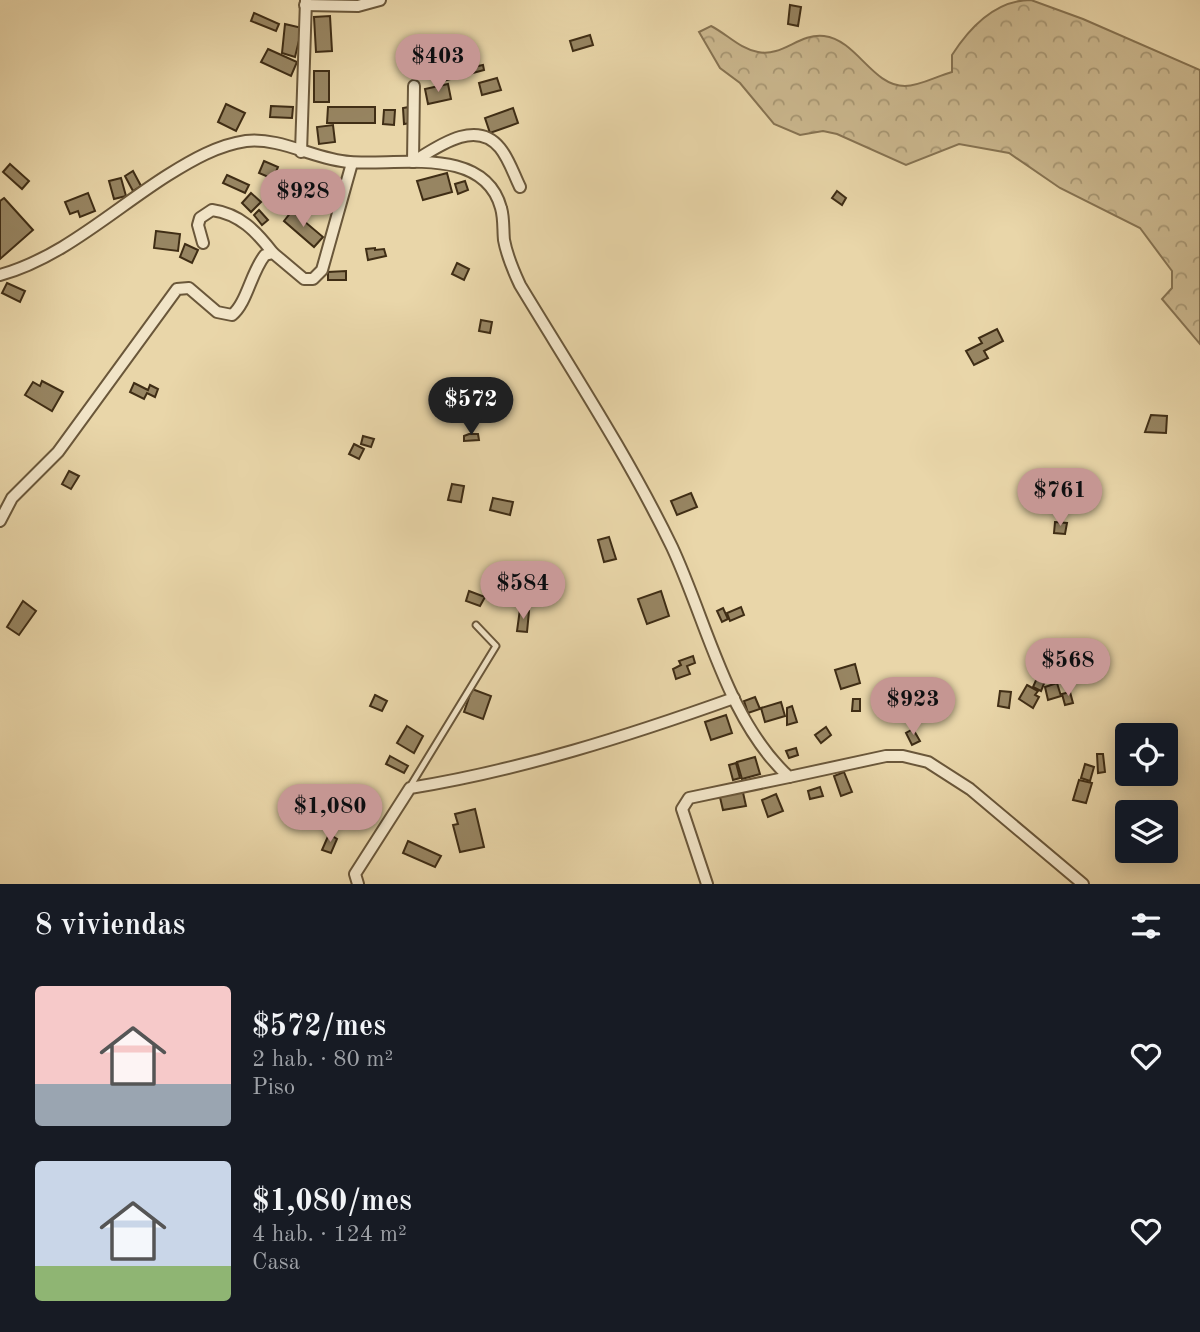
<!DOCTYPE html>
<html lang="es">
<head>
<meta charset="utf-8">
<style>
	:root { --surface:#171b24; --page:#242831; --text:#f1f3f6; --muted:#9ea1a6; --accent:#c59692 }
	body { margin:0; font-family:"Old Standard TT",serif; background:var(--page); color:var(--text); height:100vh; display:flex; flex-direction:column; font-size:26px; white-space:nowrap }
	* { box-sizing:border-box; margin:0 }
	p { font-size:23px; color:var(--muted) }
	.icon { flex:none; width:38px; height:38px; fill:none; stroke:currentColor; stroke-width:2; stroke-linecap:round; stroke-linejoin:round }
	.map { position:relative; height:884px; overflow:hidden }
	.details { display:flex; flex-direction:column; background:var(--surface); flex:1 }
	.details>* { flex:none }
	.tools { position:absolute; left:1115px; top:723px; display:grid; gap:14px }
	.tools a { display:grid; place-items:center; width:63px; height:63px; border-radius:7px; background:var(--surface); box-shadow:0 4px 18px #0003; font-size:35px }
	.price { position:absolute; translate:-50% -60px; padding:0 16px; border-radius:24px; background:var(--accent); color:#111; font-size:23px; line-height:46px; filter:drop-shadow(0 2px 4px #0008) }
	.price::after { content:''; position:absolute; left:50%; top:42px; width:21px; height:16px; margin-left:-10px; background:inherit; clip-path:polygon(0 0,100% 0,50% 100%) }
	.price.on { background:#222; color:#fff }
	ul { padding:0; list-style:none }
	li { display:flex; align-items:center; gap:21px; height:175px; padding:0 35px }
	li span { display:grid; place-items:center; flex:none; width:196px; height:140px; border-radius:7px; color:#555 }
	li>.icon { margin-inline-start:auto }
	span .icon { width:84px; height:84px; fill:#fffc; stroke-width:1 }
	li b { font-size:30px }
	h2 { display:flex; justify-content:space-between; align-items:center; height:84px; padding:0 35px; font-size:30px }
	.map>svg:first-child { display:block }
	.forest { fill:url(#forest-crowns); stroke:#867352; stroke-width:2 }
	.building { fill:#978562; stroke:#3f2d15; stroke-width:2 }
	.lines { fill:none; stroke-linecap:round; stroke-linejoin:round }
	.lane-casing { stroke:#6a573a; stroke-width:9 }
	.street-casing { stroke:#6a573a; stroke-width:14 }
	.lane { stroke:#f1e4c7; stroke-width:5 }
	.street { stroke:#f1e4c7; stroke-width:10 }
</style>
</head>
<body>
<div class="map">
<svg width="1200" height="884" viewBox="0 0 1200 884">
	<defs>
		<pattern id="forest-crowns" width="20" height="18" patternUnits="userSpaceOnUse" patternTransform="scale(1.75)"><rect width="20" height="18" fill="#ccb990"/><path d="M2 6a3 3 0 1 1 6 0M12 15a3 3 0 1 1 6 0" fill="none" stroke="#a79774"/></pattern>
	</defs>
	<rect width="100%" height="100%" fill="#e9d6a9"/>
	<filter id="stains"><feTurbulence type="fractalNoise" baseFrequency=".00286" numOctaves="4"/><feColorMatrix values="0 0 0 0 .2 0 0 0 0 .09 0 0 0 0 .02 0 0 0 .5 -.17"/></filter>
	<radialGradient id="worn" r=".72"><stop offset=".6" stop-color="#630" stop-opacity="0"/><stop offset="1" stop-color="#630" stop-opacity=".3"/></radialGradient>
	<path class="forest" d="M1031,0L1083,19L1200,70V344L1162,299L1172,288V271L1140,228L1060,188L1009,153L959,144L906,165L837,134L823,131L800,135L774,124L740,83L720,68L699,32L711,26C727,34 740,49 758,52C783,57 799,33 824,36C857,40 872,86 905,86C920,86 937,76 952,72V55C970,27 995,0 1031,0Z"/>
	<g class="building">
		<polygon points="790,5 801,7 798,26 788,24"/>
		<polygon points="254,13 279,24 276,31 251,21"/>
		<polygon points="330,16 332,51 316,52 314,17"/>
		<polygon points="285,24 302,28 295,57 282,53"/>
		<polygon points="590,35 593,45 573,51 570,41"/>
		<polygon points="268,49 297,62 291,76 261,62"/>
		<polygon points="466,57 469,68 483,65 484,70 443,81 438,65"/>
		<polygon points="433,65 435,74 427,76 424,67"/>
		<rect x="314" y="71" width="15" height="31"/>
		<polygon points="497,78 501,90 482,95 479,83"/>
		<polygon points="448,84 451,99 428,104 425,89"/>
		<polygon points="226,104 245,113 236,131 218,122"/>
		<polygon points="271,106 293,107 292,118 270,117"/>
		<polygon points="328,107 375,107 375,123 327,123"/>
		<polygon points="409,107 411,123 404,124 403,108"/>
		<polygon points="513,108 518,123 490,133 485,118"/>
		<polygon points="384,110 395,110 394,125 383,124"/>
		<polygon points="333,125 335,142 319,144 317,127"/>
		<polygon points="264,161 278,167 273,179 259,173"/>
		<polygon points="10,164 29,181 22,189 3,172"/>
		<polygon points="133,171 141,186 133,191 125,176"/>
		<polygon points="447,173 452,192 423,200 417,181"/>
		<polygon points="227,175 249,185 245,193 223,183"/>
		<polygon points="121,178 126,196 114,199 109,181"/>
		<polygon points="465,181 468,190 458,194 455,184"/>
		<polygon points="293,186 308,191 305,200 290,195"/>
		<polygon points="837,191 846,198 842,205 832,198"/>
		<polygon points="88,193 95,211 80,217 78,211 70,214 65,202"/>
		<polygon points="251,193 261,202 251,212 242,203"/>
		<polygon points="4,198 33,230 0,259 0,201"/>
		<polygon points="259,210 268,220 262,225 254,215"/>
		<polygon points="292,211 323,237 314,247 284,221"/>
		<polygon points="156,231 180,234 178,251 154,248"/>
		<polygon points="185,244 198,250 192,263 180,257"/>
		<polygon points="375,248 375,250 384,249 386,256 368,260 366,249"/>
		<polygon points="457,263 469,269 464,280 452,274"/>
		<polygon points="346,271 346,280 328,280 328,272"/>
		<polygon points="7,283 25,291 20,302 2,293"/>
		<polygon points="481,320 492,322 490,333 479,331"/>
		<polygon points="997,329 1003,341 984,351 988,358 974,365 966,351 982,343 979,338"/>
		<polygon points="42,381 63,392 52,411 25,395 33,382 40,386"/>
		<polygon points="134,383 148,390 150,385 158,389 155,397 147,393 144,399 130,392"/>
		<polygon points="1151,415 1167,416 1166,433 1145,432"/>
		<polygon points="469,434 478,434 479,440 464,441 464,436"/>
		<polygon points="363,436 374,439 371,447 361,444"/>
		<polygon points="354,444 364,449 359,459 349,454"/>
		<polygon points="69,471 79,476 71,489 62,484"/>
		<polygon points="452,484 464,486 461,502 448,500"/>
		<polygon points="691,493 697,507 677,515 671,501"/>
		<polygon points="493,498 513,502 510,515 490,510"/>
		<polygon points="1055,522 1067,523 1065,534 1054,533"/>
		<polygon points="609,537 616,559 604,562 598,540"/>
		<polygon points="469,591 485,597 480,606 466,601"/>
		<polygon points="661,591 669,616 647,624 638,599"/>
		<polygon points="23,601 36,611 19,635 7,627"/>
		<polygon points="741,607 744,615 730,621 727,613"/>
		<polygon points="723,608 728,619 722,622 717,611"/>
		<polygon points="520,609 529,611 527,632 517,631"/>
		<polygon points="693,656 695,663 687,666 690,674 676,679 673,669 681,665 679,661"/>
		<polygon points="855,664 860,683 841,689 835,670"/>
		<polygon points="1037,678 1045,681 1041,691 1033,687"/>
		<polygon points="1057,683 1061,696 1048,700 1045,687"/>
		<polygon points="1027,685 1038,691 1035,695 1039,697 1033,708 1019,699"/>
		<polygon points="472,689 491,696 483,719 464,712"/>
		<polygon points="1000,691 1011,692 1009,708 998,706"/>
		<polygon points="1070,692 1073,703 1065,705 1062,694"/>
		<polygon points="375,695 387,701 382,711 370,706"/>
		<polygon points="755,697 760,709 748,713 744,701"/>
		<polygon points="853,699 860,699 860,711 852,711"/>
		<polygon points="781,702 785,716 765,722 761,708"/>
		<polygon points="792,706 797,722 787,725 787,708"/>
		<polygon points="726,715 732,733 711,740 705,722"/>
		<polygon points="407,726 423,736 414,753 397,743"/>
		<polygon points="826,727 831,735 821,743 815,735"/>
		<polygon points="913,729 920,741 912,745 906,733"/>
		<polygon points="796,748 798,755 789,758 786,751"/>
		<polygon points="1097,754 1103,754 1105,772 1098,773"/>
		<polygon points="390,756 408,766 404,773 386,764"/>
		<polygon points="755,757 760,774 742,779 737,762"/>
		<polygon points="736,763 740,778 733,780 729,765"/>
		<polygon points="1085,764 1094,767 1090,781 1081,778"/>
		<polygon points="844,772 852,792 841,796 834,776"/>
		<polygon points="1079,780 1092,783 1086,803 1073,800"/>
		<polygon points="820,787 823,796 810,799 808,791"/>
		<polygon points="742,788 746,806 723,810 719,793"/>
		<polygon points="776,794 783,811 768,817 762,800"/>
		<polygon points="475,809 484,847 460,852 453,825 458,824 455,814"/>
		<polygon points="329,834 337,839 331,853 322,850"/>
		<polygon points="408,841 441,856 435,867 403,853"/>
	</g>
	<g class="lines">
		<g class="lane-casing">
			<polyline id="lane" points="411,785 496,646 476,625"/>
		</g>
		<g class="street-casing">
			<g id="street">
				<polyline points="305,5 358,6 380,0"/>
				<polyline points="301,152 306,0"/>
				<path d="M413,162C437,147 476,118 500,148C509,159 514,175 520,187"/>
				<polyline points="413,162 414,86"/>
				<path d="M203,243L198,225L200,218L212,210C240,214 256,231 273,253"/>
				<path d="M0,275C62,258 114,209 168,175C192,160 218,145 246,141C281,137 316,160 350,162C397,166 484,145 501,208C504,218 503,230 504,240C507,256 513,270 520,285C572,371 628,456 672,547C707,622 727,720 789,777L886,756H903L928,762L970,789L1083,884"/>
				<path d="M0,521L12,498L58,452L177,289L189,288L217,312L232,315C247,303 251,272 265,255L273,253L304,279H313L322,270L352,163"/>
				<path d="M358,884L355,874L410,788C521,770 628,736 734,698"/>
				<polyline points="707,884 682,809 689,798 789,777"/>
			</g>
		</g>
		<use href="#lane" class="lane"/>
		<use href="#street" class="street"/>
	</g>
	<rect width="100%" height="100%" filter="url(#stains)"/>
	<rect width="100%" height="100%" fill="url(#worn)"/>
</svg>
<div class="tools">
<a><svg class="icon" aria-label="locate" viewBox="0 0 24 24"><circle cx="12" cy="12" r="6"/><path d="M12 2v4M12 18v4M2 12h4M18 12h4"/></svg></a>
<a><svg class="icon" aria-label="layers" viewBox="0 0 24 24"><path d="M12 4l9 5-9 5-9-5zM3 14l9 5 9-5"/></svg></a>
</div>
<b class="price" style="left:438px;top:94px">$403</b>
<b class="price" style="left:303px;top:229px">$928</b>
<b class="price on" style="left:471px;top:437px">$572</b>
<b class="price" style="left:1060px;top:528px">$761</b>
<b class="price" style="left:523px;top:621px">$584</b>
<b class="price" style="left:1068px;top:698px">$568</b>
<b class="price" style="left:913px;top:737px">$923</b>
<b class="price" style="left:330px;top:844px">$1,080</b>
</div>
<section class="details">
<h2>8 viviendas<svg class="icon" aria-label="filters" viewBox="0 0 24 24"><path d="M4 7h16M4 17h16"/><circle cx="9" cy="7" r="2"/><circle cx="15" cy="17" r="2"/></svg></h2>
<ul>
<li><span style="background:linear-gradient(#f6c9c9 70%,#9aa5b1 0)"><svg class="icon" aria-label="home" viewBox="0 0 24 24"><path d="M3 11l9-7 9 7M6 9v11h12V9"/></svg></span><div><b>$572/mes</b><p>2 hab. · 80 m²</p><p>Piso</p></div><svg class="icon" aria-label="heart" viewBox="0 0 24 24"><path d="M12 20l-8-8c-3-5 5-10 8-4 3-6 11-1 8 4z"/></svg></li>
<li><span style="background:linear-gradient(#c9d6e8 75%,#8fb573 0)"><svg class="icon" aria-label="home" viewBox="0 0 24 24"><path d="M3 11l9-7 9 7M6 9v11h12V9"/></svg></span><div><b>$1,080/mes</b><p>4 hab. · 124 m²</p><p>Casa</p></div><svg class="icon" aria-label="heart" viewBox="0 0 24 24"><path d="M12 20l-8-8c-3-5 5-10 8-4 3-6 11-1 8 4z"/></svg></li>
</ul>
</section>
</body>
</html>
